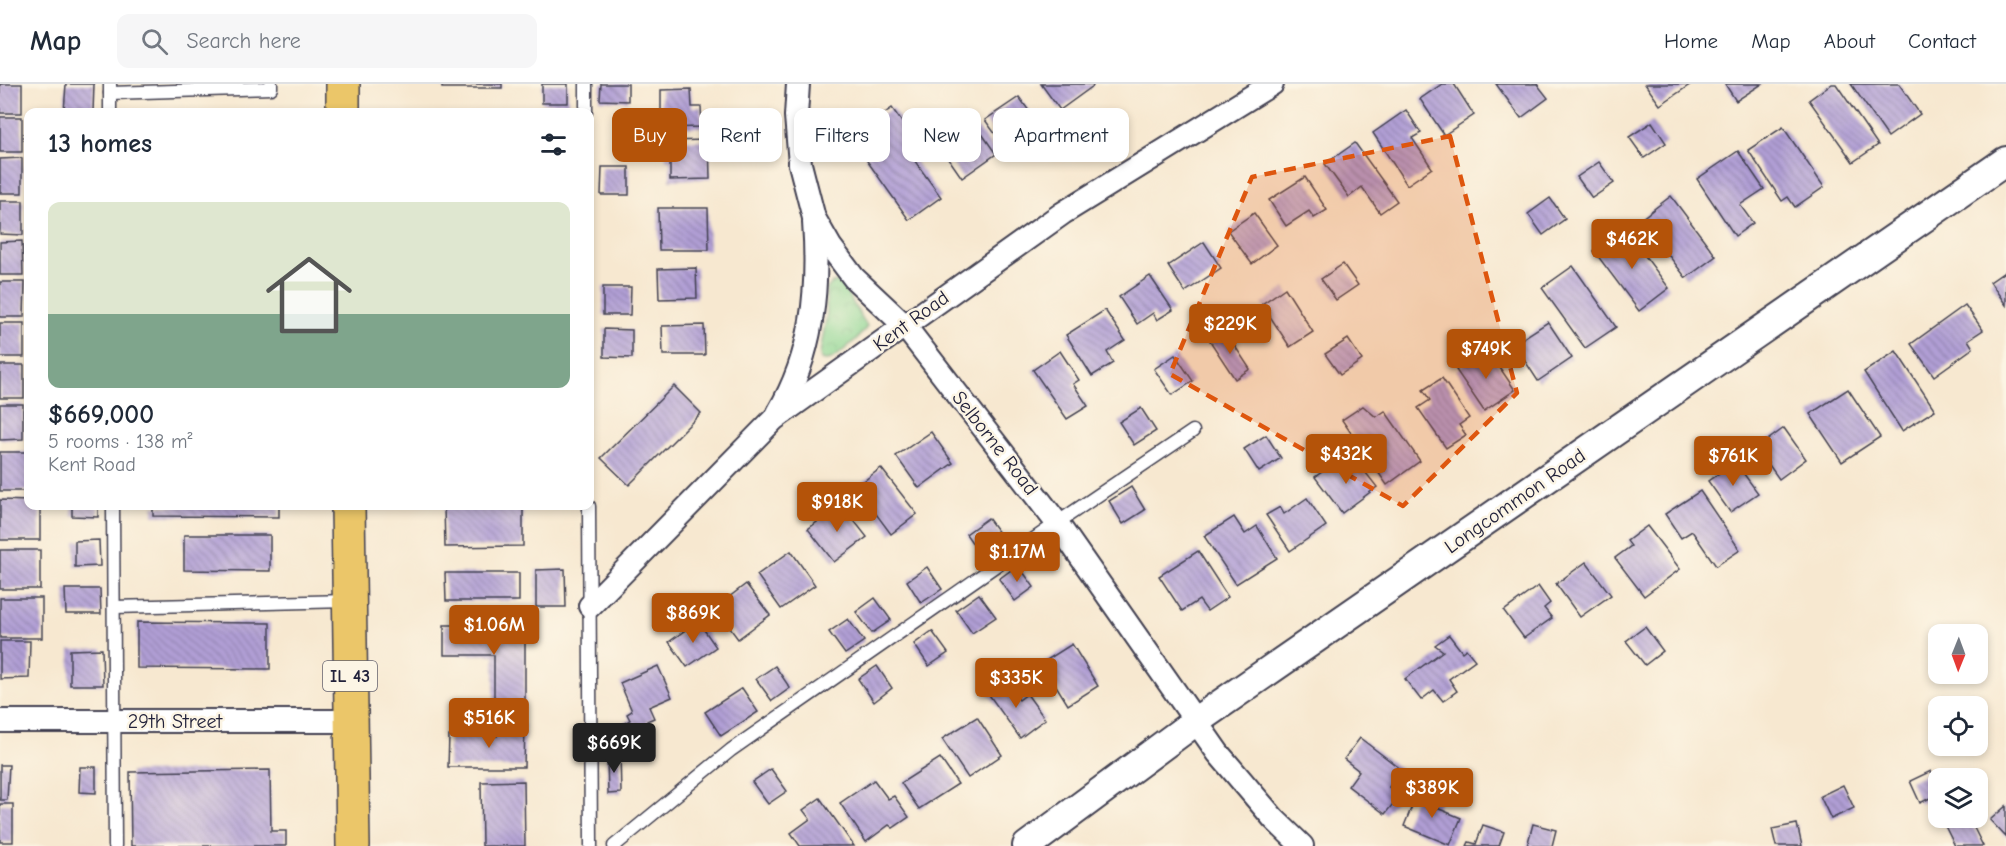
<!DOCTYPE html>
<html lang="en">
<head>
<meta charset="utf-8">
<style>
	:root { --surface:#fff; --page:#f6f6f7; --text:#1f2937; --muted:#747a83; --line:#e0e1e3; --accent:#b45309 }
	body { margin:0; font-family:"Comic Neue",sans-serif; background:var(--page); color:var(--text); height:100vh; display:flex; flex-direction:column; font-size:22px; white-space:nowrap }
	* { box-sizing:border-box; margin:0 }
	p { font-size:20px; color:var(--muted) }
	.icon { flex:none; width:33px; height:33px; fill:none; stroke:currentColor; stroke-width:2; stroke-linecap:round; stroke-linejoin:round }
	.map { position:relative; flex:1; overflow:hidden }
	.details { position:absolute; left:24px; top:24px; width:570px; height:402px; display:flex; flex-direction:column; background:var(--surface); border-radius:12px; box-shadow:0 3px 9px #0003 }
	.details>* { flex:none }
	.banner { position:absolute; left:612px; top:24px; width:570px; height:54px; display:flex; gap:12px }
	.needle { width:39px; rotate:181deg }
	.tools { position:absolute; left:1928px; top:540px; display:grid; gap:12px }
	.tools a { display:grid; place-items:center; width:60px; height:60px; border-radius:12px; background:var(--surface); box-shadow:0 3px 9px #0003; font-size:30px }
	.price { position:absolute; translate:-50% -51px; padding:0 14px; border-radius:6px; background:var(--accent); color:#fff; font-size:20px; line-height:39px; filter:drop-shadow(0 2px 3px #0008) }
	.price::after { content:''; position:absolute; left:50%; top:36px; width:18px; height:14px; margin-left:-9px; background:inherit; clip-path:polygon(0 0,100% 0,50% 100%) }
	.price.active { background:#222; color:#fff }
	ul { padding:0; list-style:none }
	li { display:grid; align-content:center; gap:12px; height:318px; padding:0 24px }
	li span { display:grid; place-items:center; height:186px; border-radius:12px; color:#555 }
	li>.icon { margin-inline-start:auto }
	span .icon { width:108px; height:108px; fill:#fffc; stroke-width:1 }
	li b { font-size:26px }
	h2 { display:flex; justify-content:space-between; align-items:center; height:72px; padding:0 24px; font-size:26px }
	.tag { padding:0 21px; border-radius:12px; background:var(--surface); box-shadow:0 3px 9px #0003; font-size:21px; line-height:54px }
	.tag.active { background:var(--accent); color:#fff }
	header { display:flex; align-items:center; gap:36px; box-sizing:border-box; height:84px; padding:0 30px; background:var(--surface); border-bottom:2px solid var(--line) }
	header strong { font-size:28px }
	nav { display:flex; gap:33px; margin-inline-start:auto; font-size:21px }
	.search { width:420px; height:54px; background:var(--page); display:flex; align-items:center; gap:15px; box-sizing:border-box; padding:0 21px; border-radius:12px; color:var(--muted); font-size:22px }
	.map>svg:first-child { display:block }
	.park { fill:url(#park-crowns); stroke:#587c66; stroke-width:1.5 }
	.building { fill:url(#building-back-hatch) }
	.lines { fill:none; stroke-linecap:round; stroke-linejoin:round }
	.service-casing { stroke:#424051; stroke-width:15 }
	.minor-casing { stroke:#424051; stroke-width:26 }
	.tertiary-casing { stroke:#424051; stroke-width:32 }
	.primary-casing { stroke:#424051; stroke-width:36 }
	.service { stroke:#fff; stroke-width:12 }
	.minor { stroke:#fff; stroke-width:22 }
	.tertiary { stroke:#fff; stroke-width:28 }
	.primary { stroke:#ebc669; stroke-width:33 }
	.marked { fill:#de560e; fill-opacity:0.2; stroke:#de560e; stroke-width:4.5; stroke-dasharray:12 8; stroke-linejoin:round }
	.labels { text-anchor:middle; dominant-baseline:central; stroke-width:5; stroke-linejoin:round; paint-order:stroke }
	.shield { fill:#fcf5e5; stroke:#63616e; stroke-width:1.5 }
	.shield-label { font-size:18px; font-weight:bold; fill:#22223b }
	.street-label { font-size:20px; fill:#22223b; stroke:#fcf5e5 }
</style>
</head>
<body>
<header>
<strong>Map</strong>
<div class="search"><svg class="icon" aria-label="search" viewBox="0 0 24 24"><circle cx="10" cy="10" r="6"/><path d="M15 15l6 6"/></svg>Search here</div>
<nav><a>Home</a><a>Map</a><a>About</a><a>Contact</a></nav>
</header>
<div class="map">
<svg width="2006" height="762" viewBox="0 0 2006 762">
	<defs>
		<pattern id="park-crowns" width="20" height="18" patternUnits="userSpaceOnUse" patternTransform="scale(1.5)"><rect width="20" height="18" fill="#8dd692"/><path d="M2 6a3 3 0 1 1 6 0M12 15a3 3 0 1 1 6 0" fill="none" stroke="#79b77f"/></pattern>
		<pattern id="building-back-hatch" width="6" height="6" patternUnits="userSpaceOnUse" patternTransform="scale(1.5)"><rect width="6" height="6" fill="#b19fd5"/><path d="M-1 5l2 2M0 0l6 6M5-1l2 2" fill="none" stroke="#9081ae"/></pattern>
	</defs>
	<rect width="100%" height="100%" fill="#fcf5e5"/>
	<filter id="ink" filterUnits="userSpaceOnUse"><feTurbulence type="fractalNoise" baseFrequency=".0167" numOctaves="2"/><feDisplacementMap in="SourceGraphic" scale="12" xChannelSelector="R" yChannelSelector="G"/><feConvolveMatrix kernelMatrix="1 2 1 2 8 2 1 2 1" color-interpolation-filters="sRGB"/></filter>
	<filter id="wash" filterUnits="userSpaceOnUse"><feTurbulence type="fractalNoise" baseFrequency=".008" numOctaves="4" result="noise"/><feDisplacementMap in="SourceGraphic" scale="24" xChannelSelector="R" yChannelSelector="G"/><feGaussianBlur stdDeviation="1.35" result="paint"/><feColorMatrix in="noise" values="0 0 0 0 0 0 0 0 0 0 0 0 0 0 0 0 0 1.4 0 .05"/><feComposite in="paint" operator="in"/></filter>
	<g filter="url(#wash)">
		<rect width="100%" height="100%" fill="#f7e8d0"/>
		<path class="park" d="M840,198L867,242C863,251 840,270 831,275C826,277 826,276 821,275L820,270L827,229L826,211L827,205L832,199Z"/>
		<g id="blocks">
			<g class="building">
				<rect x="0" y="0" width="22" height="29"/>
				<polygon points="66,0 94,0 93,28 64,28"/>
				<rect x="442" y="0" width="60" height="4"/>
				<rect x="542" y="0" width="26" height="19"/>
				<polygon points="601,0 628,0 628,17 600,16"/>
				<polygon points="1041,0 1092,0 1093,2 1060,26"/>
				<polygon points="1442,0 1454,0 1474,31 1444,51 1420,15"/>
				<polygon points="1496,0 1537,0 1548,14 1521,34"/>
				<polygon points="1645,0 1691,0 1660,21"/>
				<polygon points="1725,0 1762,0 1736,17"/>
				<polygon points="1831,0 1836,0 1878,61 1853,78 1809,16"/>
				<polygon points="1851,0 1899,0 1920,30 1888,53"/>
				<polygon points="691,5 692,23 701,23 702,43 661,44 661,6"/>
				<polygon points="1019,13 1037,38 1004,62 985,36"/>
				<polygon points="892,24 919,62 909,69 941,113 909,136 865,74 876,66 862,45"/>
				<polygon points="1406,26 1421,49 1412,54 1432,84 1407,101 1373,49"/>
				<rect x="0" y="33" width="22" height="35"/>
				<polygon points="1652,38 1666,59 1644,74 1629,53"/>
				<polygon points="1783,43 1824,103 1795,123 1788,113 1782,117 1748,66"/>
				<polygon points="978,44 996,70 962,94 944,68"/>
				<polygon points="709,56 710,95 670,96 670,76 666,76 665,57"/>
				<polygon points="1355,59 1397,117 1380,129 1362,103 1349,113 1325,80"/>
				<polygon points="1738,67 1764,105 1740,121 1753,139 1735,152 1697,95"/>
				<polygon points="22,74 22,109 0,109 0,75"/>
				<polygon points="1599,78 1614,99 1592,114 1577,93"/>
				<polygon points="602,83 629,83 629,111 601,111"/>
				<polygon points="1305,93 1327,126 1314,134 1309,127 1286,142 1269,116"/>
				<polygon points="1671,112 1716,172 1686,194 1641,135"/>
				<polygon points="1550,114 1565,135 1543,151 1528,130"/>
				<polygon points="0,117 23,117 23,151 0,150"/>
				<polygon points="658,124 708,124 709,166 659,166"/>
				<polygon points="1254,129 1277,161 1252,180 1228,147"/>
				<polygon points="1624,144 1669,204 1639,227 1594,167"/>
				<polygon points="22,157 23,191 0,191 0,158"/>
				<polygon points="1204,158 1221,184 1185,208 1168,182"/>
				<polygon points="1343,180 1358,201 1336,216 1321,195"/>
				<polygon points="1573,182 1616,243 1585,264 1542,204"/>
				<polygon points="696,184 697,214 659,215 658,185"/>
				<polygon points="2006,187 2006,221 1990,198"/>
				<polygon points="1150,192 1173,226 1157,236 1153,229 1137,240 1119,213"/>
				<polygon points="0,198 25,198 24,233 0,233"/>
				<polygon points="603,203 631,203 630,231 603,231"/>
				<polygon points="1285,204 1313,248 1290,263 1262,220"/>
				<polygon points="1965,221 1983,246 1968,256 1973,264 1934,292 1911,260"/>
				<polygon points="1105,226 1125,256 1107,268 1113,279 1092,292 1066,251"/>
				<polygon points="1548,238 1572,274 1538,297 1514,260"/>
				<rect x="0" y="239" width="24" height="34"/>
				<polygon points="704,241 705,271 663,271 662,242"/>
				<polygon points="604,245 632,246 632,274 604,273"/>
				<polygon points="1225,247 1250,285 1235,295 1210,257"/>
				<polygon points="1348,255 1362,276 1340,291 1325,270"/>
				<polygon points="1487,265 1515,306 1484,327 1456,286"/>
				<polygon points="1060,267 1079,296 1073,300 1088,322 1067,335 1033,286"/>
				<polygon points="1896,267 1935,326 1902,347 1864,288"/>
				<polygon points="1175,271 1193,297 1172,311 1154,285"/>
				<rect x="0" y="281" width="24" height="33"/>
				<polygon points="1442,294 1469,334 1459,341 1466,351 1446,364 1418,324 1430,316 1423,306"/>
				<polygon points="674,302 701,329 629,401 601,374"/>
				<polygon points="1848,305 1880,353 1842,378 1810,330"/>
				<polygon points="0,320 23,320 23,355 0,356"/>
				<polygon points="1363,322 1376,333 1385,327 1420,377 1387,401 1342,336"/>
				<polygon points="1141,324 1156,347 1134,361 1119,338"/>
				<polygon points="1784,344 1806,375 1779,395 1757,364"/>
				<polygon points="931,348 953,379 919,404 896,372"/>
				<polygon points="1266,351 1281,374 1259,388 1244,365"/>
				<rect x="0" y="368" width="28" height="39"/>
				<polygon points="1336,378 1346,390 1359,380 1377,403 1342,429 1315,393"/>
				<polygon points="1735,378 1758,409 1730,428 1708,397"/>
				<polygon points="881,384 917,430 891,450 856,403"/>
				<polygon points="1131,403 1145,426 1123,440 1109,417"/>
				<polygon points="1700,407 1740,466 1716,482 1692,447 1681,454 1665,430"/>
				<polygon points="1307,414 1326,442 1290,467 1266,431 1280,423 1284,430"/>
				<polygon points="0,416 28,417 28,422 40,422 40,456 0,456"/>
				<polygon points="841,420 867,453 834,478 808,445"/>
				<polygon points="72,422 98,422 98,433 72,432"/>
				<polygon points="153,422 279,422 279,433 153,432"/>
				<polygon points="444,422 523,422 523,462 445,463"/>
				<polygon points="1234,433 1245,450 1257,442 1277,474 1236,500 1204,452"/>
				<polygon points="988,434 1005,457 982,473 966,450"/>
				<polygon points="1647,442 1680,485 1644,512 1615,474 1631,462 1627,457"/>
				<polygon points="184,451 270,451 270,487 184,486"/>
				<polygon points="99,456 100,482 75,483 75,457"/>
				<rect x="0" y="466" width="40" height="39"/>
				<polygon points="791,467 815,501 781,525 757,491"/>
				<polygon points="1198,467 1228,513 1207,527 1199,516 1182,527 1159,492"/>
				<polygon points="1586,478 1611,511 1580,533 1556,500"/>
				<polygon points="1018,481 1034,503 1015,517 999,495"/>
				<polygon points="927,483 942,505 921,519 907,497"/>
				<polygon points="565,485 566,523 536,523 536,486"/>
				<polygon points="445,489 519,489 519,517 446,517"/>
				<polygon points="746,500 770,531 738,555 715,524"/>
				<polygon points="1538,502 1550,519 1544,524 1552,534 1524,554 1504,527"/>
				<polygon points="65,505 100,505 101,530 66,530"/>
				<polygon points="979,510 996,533 972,549 956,526"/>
				<rect x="0" y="514" width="42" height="40"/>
				<polygon points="875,514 891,536 872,549 856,528"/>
				<polygon points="848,535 864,557 845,570 829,548"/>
				<polygon points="698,537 716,563 687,583 669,558"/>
				<polygon points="137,538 270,539 270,585 137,584"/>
				<polygon points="444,541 525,541 525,623 494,623 494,571 444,571"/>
				<polygon points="1645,543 1663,567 1645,581 1626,557"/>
				<polygon points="932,547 948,569 929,582 914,560"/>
				<polygon points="1449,551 1462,568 1466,565 1475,576 1449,595 1457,607 1443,617 1434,606 1421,616 1405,595 1443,567 1435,561"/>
				<polygon points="0,557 30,557 29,594 0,595"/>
				<polygon points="1072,560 1098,602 1068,621 1042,579"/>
				<polygon points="102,565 103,601 70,601 70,566"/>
				<polygon points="658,582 672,613 649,623 654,634 647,637 649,644 627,654 621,641 630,636 627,630 632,627 620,599"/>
				<polygon points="775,582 790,604 772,617 756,595"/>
				<polygon points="877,582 892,604 874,618 858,595"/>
				<polygon points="1004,596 1019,616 1027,610 1045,635 1020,654 987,608"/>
				<polygon points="742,604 758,628 721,652 705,628"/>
				<polygon points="977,633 1002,671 968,694 942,655"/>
				<polygon points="497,641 525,641 524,683 448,683 449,652 497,652"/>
				<polygon points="1360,654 1402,686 1389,703 1400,711 1385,730 1348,702 1359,687 1344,675"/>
				<polygon points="620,668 621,709 608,710 607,673"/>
				<polygon points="940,674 958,700 919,725 901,699"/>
				<polygon points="0,681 9,681 7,716 0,716"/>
				<polygon points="80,683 96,683 96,709 79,708"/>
				<polygon points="771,685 787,707 768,720 752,698"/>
				<polygon points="270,686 271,747 286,747 286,762 131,762 130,688"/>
				<polygon points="1931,687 1938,703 1938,710 1920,719 1910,697"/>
				<polygon points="874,696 888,715 894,712 909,733 893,744 889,741 866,758 840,719"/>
				<polygon points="524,697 525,762 482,762 481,698"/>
				<polygon points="1843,701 1854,724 1831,735 1820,712"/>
				<polygon points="1418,707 1440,716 1437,724 1461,734 1450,761 1404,742"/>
				<polygon points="820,714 854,762 800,762 791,749 810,735 803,726"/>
				<rect x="0" y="720" width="13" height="38"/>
				<polygon points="2006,722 2006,753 1990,736"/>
				<polygon points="1954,734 1969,734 1983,762 1955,762 1944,740 1954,735"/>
				<polygon points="1533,740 1556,746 1552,762 1527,762"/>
				<polygon points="1797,740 1802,762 1776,762 1772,745"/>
				<polygon points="1483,741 1504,748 1499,762 1467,762 1469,758 1476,760"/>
			</g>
		</g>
	</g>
	<g filter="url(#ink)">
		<use href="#blocks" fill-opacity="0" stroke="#424051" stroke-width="1.5"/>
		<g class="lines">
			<g class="service-casing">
				<g id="service">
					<polyline points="110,0 110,28"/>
					<polyline points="586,0 586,28"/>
					<polyline points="110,9 271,4 271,0"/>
					<polyline points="113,422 115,762"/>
					<polyline points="589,422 591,762"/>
					<polyline points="114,523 348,517"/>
					<polyline points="614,762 731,666 1057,439 1193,347"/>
				</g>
			</g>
			<g class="minor-casing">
				<g id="minor">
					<polyline points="798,0 796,32 800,80 814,134 830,162 854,194 904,241 1057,439 1218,669 1274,735 1302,762"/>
					<path d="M778,329C813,270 819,206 814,138"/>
					<polyline points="590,522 774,335 1063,129 1272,0"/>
					<polyline points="0,637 351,637"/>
				</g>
			</g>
			<g class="tertiary-casing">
				<polyline id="tertiary" points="1027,762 1196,637 2006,77"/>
			</g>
			<g class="primary-casing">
				<g id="primary">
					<polyline points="343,0 343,28"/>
					<polyline points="348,422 353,762"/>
				</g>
			</g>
			<use href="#service" class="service"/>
			<use href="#minor" class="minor"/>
			<use href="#tertiary" class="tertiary"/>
			<use href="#primary" class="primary"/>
		</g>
	</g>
	<path class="marked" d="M1450,52L1517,309L1403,422L1170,290L1252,93Z"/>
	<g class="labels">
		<rect class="shield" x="323" y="577" width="54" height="30" rx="4.5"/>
		<g class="shield-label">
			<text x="350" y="592">IL 43</text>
		</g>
		<g class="street-label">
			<text transform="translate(911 237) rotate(-36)">Kent Road</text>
			<text transform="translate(995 359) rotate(52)">Selborne Road</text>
			<text transform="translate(1515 417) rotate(-35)">Longcommon Road</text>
			<text x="175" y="637">29th Street</text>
		</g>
	</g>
</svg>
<div class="tools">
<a><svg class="needle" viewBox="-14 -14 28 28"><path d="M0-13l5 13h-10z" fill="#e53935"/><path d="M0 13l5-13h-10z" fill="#747a83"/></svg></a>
<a><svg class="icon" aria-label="locate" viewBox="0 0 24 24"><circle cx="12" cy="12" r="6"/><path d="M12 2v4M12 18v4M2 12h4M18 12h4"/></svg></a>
<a><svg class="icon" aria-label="layers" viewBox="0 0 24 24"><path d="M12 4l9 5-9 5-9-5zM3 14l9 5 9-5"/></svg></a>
</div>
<b class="price" style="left:1632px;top:186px">$462K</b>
<b class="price" style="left:1230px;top:271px">$229K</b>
<b class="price" style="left:1486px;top:296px">$749K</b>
<b class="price" style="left:1346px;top:401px">$432K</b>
<b class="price" style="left:1733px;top:403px">$761K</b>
<b class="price" style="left:837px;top:449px">$918K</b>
<b class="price" style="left:1017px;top:499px">$1.17M</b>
<b class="price" style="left:693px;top:560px">$869K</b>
<b class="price" style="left:494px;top:572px">$1.06M</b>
<b class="price" style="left:1016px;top:625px">$335K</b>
<b class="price" style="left:489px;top:665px">$516K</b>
<b class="price active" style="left:614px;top:690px">$669K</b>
<b class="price" style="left:1432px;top:735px">$389K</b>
<div class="banner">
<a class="tag active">Buy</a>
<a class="tag">Rent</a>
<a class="tag">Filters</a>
<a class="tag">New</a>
<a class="tag">Apartment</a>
</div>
<section class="details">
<h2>13 homes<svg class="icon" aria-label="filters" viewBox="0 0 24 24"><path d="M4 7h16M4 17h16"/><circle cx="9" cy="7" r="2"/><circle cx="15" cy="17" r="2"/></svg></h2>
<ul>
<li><span style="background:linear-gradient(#dfe7d0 60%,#7fa58c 0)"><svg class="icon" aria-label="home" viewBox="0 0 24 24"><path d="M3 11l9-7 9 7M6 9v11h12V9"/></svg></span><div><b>$669,000</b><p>5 rooms · 138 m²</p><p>Kent Road</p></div></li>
</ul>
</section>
</div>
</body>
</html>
